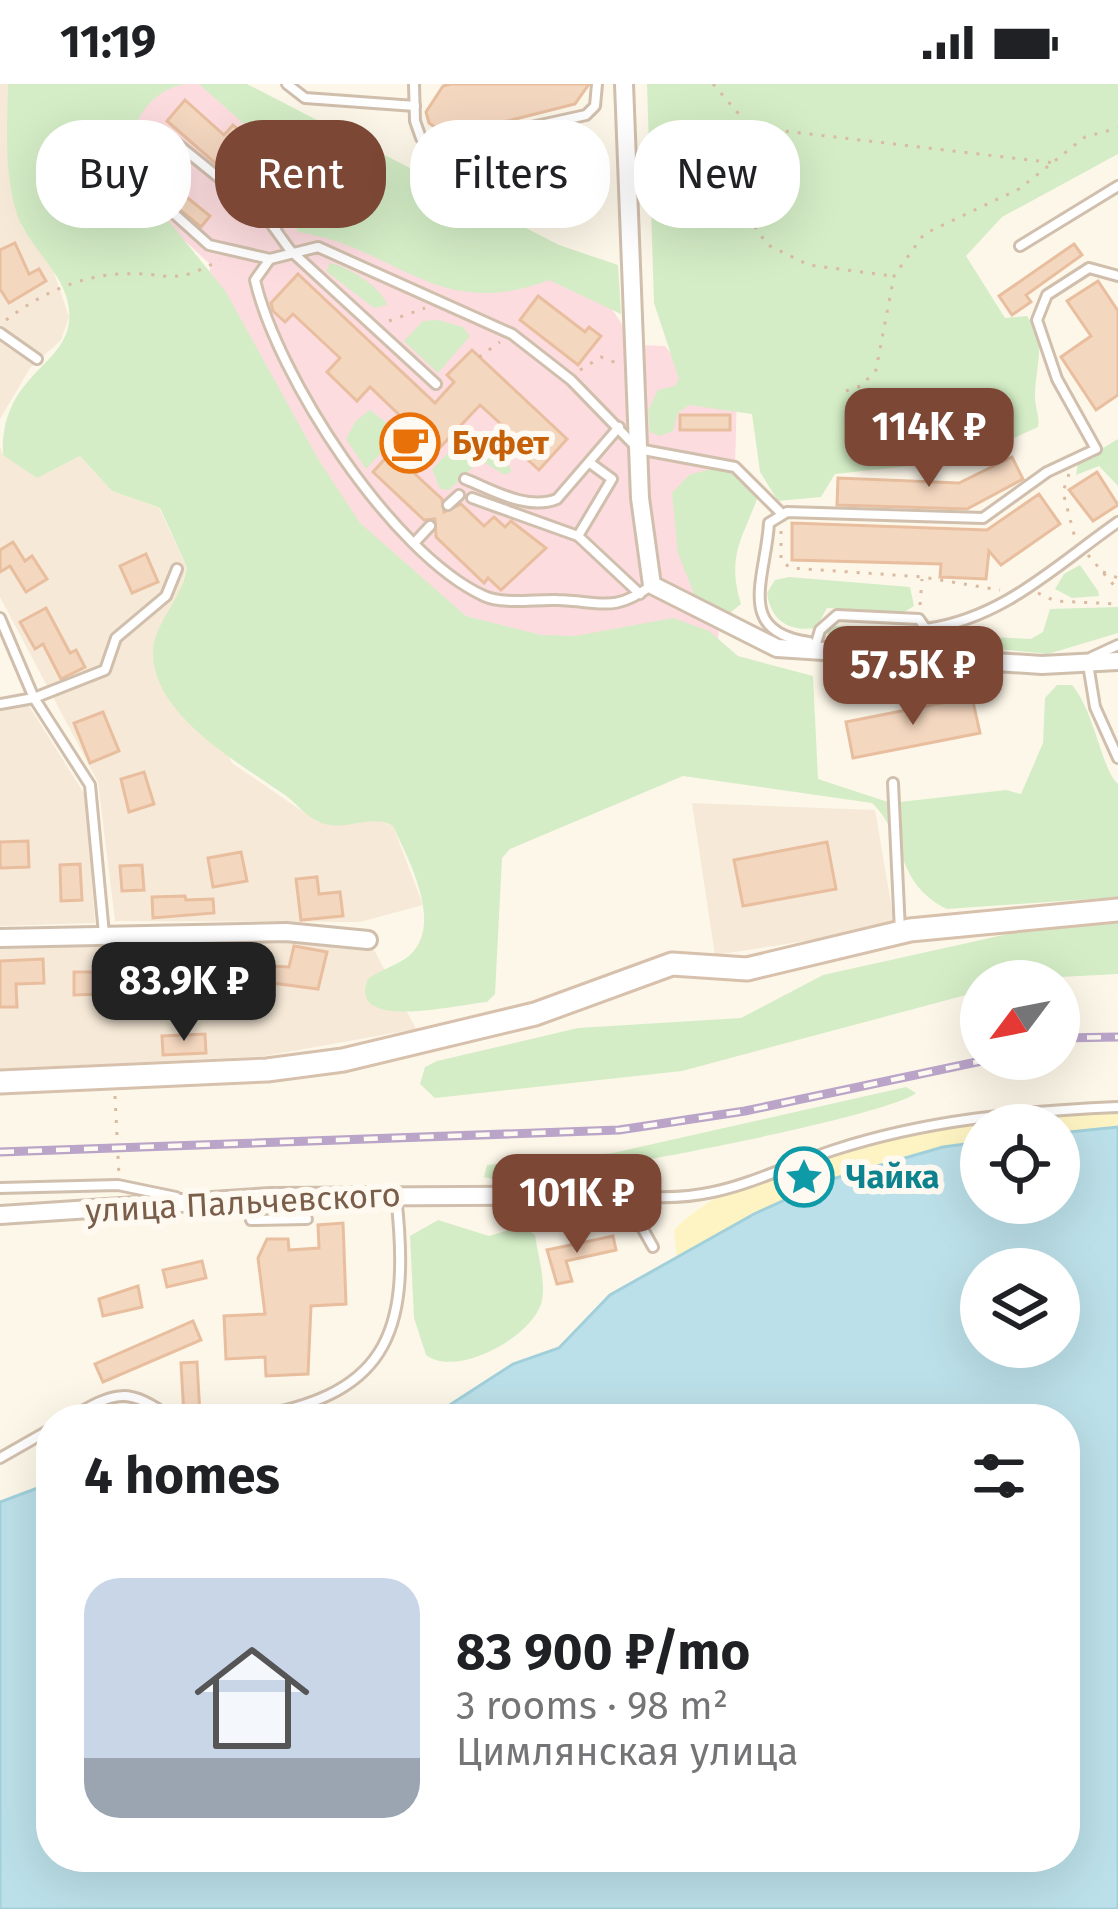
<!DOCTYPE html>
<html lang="en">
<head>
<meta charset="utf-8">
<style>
	:root { --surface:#fff; --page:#f2f2f2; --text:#202124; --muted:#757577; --accent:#7c4735 }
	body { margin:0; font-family:"Fira Sans",sans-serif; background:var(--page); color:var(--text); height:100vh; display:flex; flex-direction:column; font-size:45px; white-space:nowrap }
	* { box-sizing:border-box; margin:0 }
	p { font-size:39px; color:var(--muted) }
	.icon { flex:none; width:66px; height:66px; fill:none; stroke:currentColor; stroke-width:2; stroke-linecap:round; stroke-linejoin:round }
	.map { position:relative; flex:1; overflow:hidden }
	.details { position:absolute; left:36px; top:1320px; width:1044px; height:468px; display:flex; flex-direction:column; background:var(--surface); border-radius:48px; box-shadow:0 12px 48px #0002 }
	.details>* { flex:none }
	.banner { position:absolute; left:36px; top:36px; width:1047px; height:108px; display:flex; gap:24px }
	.needle { width:78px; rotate:238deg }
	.buttons { position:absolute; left:960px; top:876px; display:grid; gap:24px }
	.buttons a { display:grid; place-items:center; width:120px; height:120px; border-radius:50%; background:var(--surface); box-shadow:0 12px 48px #0002; font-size:60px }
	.price { position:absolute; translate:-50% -102px; padding:0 27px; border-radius:24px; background:var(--accent); color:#fff; font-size:39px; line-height:78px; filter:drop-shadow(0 3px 6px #0008) }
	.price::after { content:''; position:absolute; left:50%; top:72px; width:36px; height:27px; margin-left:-18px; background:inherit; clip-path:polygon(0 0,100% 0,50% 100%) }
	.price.selected { background:#222; color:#fff }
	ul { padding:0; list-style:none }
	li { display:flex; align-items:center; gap:36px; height:300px; padding:0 48px }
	li span { display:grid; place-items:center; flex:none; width:336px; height:240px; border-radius:36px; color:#555 }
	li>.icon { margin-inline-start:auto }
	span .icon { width:144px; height:144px; fill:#fffc; stroke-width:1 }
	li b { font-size:51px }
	h2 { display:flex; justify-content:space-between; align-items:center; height:144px; padding:0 48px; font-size:51px }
	.tag { padding:0 42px; border-radius:48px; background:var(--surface); box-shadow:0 12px 48px #0002; font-size:42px; line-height:108px }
	.tag.selected { background:var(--accent); color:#fff }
	.status { display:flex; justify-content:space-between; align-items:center; height:84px; padding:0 60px; background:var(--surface); direction:ltr }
	.status svg { height:33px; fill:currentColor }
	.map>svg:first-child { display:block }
	.residential { fill:#f6e9d7 }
	.medical { fill:#fcdcde }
	.green { fill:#d4edc6 }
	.sand { fill:#fef4c3 }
	.water { fill:#bce0e9; stroke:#a1d0db; stroke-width:3; fill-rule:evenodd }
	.building { fill:#f4d7bf; stroke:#e8be9f; stroke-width:3 }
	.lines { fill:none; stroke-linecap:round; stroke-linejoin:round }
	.lane-casing { stroke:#d1bfad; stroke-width:14 }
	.street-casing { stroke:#d1bfad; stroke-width:22 }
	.secondary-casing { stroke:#d7c1ad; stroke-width:27 }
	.path { stroke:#dabaa1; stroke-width:3; stroke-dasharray:3 9; stroke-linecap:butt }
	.lane { stroke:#fff; stroke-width:8 }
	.street { stroke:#fff; stroke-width:16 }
	.secondary { stroke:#fff; stroke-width:21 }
	.rail-casing { stroke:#baa5c9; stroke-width:9 }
	.rail { stroke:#fffaf1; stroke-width:4.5; stroke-dasharray:14; stroke-linecap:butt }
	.labels { text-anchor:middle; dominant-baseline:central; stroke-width:12; stroke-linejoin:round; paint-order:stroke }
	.food-label { font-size:33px; font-weight:bold; fill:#c56008; stroke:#fffaf1; text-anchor:start }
	.culture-label { font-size:33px; font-weight:bold; fill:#0d838f; stroke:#fffaf1; text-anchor:start }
	.street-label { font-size:33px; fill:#7a5e4a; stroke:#fffaf1 }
</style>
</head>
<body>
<div class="status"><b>11:19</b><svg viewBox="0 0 49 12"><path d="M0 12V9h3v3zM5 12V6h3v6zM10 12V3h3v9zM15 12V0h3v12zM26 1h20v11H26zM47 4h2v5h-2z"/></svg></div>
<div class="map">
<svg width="1118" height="1825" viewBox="0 0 1118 1825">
	<rect width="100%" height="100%" fill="#fdf7e9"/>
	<g class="residential">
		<polygon points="0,0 8,0 7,58 22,143 51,180 69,233 61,256 30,284 0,335"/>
		<polygon points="0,363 3,371 43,391 80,372 112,407 159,424 187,483 175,524 161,543 232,679 318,738 374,735 393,742 423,821 360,838 115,837 98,698 0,513"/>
		<polygon points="24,614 85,711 95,839 0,842 0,616"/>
		<polygon points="692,719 875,726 895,843 715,871"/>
		<polygon points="366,851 416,945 265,972 0,985 0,863"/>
	</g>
	<polygon class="medical" points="119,0 208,0 593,197 636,261 665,262 694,298 737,307 735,383 708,656 568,678 311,440 202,222 211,181 115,92"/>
	<g class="green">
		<path d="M8,0H184C139,10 118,60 138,99L226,208L318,375L360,439L466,532L541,551L575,552L673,534L709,547L738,572L813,592L818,695L891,719L1006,706L1021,710L1043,659L1045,614L1057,601H1072C1095,628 1102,687 1118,700V813L947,825C894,799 908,754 872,719L683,692L510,765L502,774L495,910L487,918C459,920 346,949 368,895C381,885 399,881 410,871C444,839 408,775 393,742C371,729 346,748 322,739C308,735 297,720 285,711C241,680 151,631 153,567C154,539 182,516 187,483L160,424L112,407L80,372L37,394L3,371C0,292 64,283 69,238C74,195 29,166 17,130C4,90 7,42 8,0Z"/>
		<path d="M199,0H247L559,161L618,181L621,230L549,196C437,239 397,163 298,148L291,137L320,86V75L297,59L252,47Z"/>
		<path d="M647,0H1118V70L1002,133L966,172L1005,234L1027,232C1048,263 1035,280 1035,312C1035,324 1040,332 1038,343L965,376L835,390L821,413L778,417L760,388L752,330L689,321L678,329L673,347L660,352L650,348L648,327L658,306L675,302L679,295L654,219Z"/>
		<path d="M330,179C349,183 381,203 387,221L374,224L326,187Z"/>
		<polygon points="438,236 463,243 470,252 438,289 404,257 423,237"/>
		<polygon points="370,326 396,346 396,353 366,385 346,355 356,337"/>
		<polygon points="476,352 498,365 512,387 505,391 480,376 449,406 440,405 432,385 462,355"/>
		<polygon points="1118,355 1118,402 1099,382 1076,391 1078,379"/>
		<path d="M711,385C729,383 753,394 758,412C743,455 726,470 741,520L730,529L696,515L678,469L672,409L689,391Z"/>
		<polygon points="1080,481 1098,507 1099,512 1072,514 1055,505 1064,490"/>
		<path d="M789,493L910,503L914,522L904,528L827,524L816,544C789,548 771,537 767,509L775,496Z"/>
		<polygon points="1118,523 1118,549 1048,570 940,559 948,551 1031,555 1043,548 1050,525"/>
		<polygon points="835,542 903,546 909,554 830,554 827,548"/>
		<polygon points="1118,839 1118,890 981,897 981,907 682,987 435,1014 420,1000 425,983 437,977 578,944 741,934 823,891 1040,843"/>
		<path d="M906,1003L916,1009C889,1033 516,1107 484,1093L487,1081L613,1069Z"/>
		<path d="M438,1136L489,1152L523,1142L535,1151C538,1171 547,1201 541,1220C530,1254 457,1294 426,1271L414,1234L410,1152Z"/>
	</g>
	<path class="sand" d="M1058,1019H1118V1043L1059,1049V1041H981V1058C871,1071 772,1120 677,1173L674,1146C745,1071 956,1036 1058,1019Z"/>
	<path class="water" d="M1118,1043V1825H0V1418L51,1399V1773H1065V1335H428L513,1280L559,1264L610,1211L754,1130L829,1096L943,1063L981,1058V1119H1059V1049ZM981,1185H1059V1263H981Z"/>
	<g class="building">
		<polygon points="451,0 589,0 575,20 448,52 429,39 426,28 443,2"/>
		<polygon points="185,16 224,51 233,41 256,61 230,92 167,37"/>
		<polygon points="268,65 302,83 288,106 256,88"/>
		<polygon points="158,90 210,132 201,143 149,101"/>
		<polygon points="15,159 29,190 39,185 46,197 9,219 0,205 0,166"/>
		<polygon points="1074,160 1082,171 1026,211 1031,218 1012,231 999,212"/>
		<polygon points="298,190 435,319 454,298 447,291 472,266 567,355 539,386 517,366 523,360 480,321 415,390 442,415 444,428 461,420 484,442 494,433 505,443 511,437 546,464 501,506 488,494 484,499 436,453 435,435 424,436 373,388 413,344 370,303 357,317 327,288 340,274 293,230 285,238 273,227 271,219"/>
		<polygon points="1098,197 1118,227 1118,311 1096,326 1061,273 1091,252 1067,217"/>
		<polygon points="538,212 585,248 589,243 601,252 578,281 520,236"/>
		<rect x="680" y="331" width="50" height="15"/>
		<polygon points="1012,373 1023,395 967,425 837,421 838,394 959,399"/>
		<polygon points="1097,388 1118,421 1093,437 1069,406"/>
		<polygon points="1039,410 1060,440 1001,481 989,467 986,495 940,493 941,480 792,476 792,439 987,446"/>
		<polygon points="13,458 25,477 32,472 47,495 26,508 10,482 0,488 0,466"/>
		<polygon points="146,470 158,498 132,509 120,482"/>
		<polygon points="46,524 70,569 76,566 85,583 61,595 43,560 35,565 20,538"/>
		<polygon points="972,613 980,649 853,674 846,638"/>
		<polygon points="103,628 119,667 90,679 74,639"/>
		<polygon points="144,688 154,720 129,728 121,695"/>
		<polygon points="28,757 29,783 0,784 0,758"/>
		<polygon points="827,758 836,805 743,822 734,776"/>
		<polygon points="241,768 247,797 213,803 208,774"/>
		<polygon points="80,780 82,816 61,817 60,781"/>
		<polygon points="142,781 144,806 122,807 120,782"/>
		<polygon points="317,793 319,810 340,808 343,832 301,836 296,795"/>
		<polygon points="185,812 186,816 213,815 214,829 153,834 152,813"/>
		<polygon points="218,862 219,878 233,878 232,891 198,889 198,897 176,898 176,922 155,923 154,905 125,906 124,875 153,874 153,864"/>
		<polygon points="294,862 327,868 318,905 272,899 272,909 248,908 249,881 289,883"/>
		<polygon points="43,875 44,899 16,900 17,923 0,923 0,877"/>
		<polygon points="74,888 101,888 102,910 74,911"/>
		<polygon points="205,950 206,969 163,971 162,952"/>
		<polygon points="343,1139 346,1220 311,1222 308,1290 266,1292 265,1273 226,1275 224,1232 265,1230 258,1174 267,1155 288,1155 289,1166 319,1164 318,1141"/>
		<polygon points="613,1152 616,1166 566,1177 572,1197 557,1200 547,1166"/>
		<polygon points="202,1177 206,1194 167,1203 163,1186"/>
		<polygon points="138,1202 142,1223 103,1232 99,1215"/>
		<polygon points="193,1237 201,1256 103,1298 95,1280"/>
		<polygon points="197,1278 200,1331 184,1332 181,1279"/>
	</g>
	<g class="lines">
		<g class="lane-casing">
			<g id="lane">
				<polyline points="287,0 305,14 415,22"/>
				<polyline points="414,0 415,37 421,54 441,63 586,31 595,22 597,0"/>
				<polyline points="165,50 264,130 290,166 436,300"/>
				<polyline points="244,91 291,117"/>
				<polyline points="233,108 258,69"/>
				<polyline points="161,118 209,161 270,175"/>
				<polyline points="276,143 317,74"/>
				<polyline points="1020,162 1118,102"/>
				<polyline points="0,249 37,275"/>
				<path d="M465,395C493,406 527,427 557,415L619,343"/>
				<polyline points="472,414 578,452 640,510"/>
				<polyline points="448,421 459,411"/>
				<polyline points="578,452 612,395 590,379"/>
				<polyline points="416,457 430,442"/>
				<path d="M652,501C613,530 600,517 557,516C535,515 504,521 484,512C392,470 277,292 255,196L270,175L318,163L512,250L571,296L638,365L735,383L782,430"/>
				<polyline points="0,534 34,614 90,701 104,850"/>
				<path d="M809,558C734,548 766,493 769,439L787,428L983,434L1047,388L1096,365L1057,295L1037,236L1047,211L1089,184L1118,192"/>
				<path d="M814,566L820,546L837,531L919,535L926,545C1004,534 1055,482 1118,438"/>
				<polyline points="1092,573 1118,561"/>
				<polyline points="1088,580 1095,623 1118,674"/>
				<polyline points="0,620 34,614 105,586 116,554 166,512 177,485"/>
				<polyline points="893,699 900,847"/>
				<polyline points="0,1104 118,1101 176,1113"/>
				<polyline points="246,1117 251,1136 307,1135"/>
				<path d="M653,1163L630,1122L629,1111C714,1122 758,1092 834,1066C926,1036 1022,1027 1118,1023"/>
				<path d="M68,1335C118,1306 127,1303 173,1335"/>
				<path d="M238,1335C387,1315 412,1252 396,1112"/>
				<polyline points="0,1374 51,1345"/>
			</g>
		</g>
		<g class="street-casing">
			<g id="street">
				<polyline points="624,0 640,414 652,501 777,564 1042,581 1118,577"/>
				<polyline points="0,854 286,848 368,856"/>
				<polyline points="0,1131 271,1113 629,1111"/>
			</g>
		</g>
		<g class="secondary-casing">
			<polyline id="secondary" points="0,998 267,986 343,976 535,930 672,880 747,885 910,846 1118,826"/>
		</g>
		<g class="path">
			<polyline points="713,0 750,43 756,145 768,161 809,181 892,192"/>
			<polyline points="750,43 1055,79"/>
			<polyline points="266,60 300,75"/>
			<path d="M6,236C39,211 78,192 120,190C171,187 169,204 220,176"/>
			<polyline points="389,237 425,224"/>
			<polyline points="479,273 500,258"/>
			<polyline points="580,286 601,273 619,280"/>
			<polyline points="846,307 861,302 876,286 894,192 924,150 1019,105 1085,53 1118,44"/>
			<polyline points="1069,390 1063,408 1075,454"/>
			<polyline points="781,447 781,477 791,484 923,493 1000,506"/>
			<polyline points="1088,471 1118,506"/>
			<polyline points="1103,488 1118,494"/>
			<polyline points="1038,509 1055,517 1118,520"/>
			<polyline points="920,521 922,495"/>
			<polyline points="115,1012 119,1092"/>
		</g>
		<use href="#lane" class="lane"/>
		<use href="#street" class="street"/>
		<use href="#secondary" class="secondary"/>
		<g class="rail-casing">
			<g id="rail">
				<polyline points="1059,954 1118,953"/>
				<polyline points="0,1068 619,1046 745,1027 991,975"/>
			</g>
		</g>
		<use href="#rail" class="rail"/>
	</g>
	<defs>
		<g id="cafe-ring" transform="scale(3)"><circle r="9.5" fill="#fffaf1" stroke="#e8710a" stroke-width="1.5"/><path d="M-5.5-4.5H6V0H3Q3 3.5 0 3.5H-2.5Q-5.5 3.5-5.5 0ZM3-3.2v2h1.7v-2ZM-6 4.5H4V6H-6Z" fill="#e8710a"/></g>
		<g id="sight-ring" transform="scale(3)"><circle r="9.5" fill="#fffaf1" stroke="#0f9aa8" stroke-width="1.5"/><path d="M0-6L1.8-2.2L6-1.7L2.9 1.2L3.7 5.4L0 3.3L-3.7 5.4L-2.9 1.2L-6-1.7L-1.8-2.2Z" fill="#0f9aa8"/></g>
	</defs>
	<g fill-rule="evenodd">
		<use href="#cafe-ring" x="410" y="359"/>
		<use href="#sight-ring" x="804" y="1093"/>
	</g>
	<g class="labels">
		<g class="food-label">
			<text x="452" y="359">Буфет</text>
		</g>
		<g class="culture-label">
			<text x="846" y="1093">Чайка</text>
		</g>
		<g class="street-label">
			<text transform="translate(243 1119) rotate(-3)">улица Пальчевского</text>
		</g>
	</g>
</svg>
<div class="buttons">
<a><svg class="needle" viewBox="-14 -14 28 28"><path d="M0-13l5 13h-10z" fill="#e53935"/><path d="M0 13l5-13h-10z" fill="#757577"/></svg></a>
<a><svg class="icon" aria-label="locate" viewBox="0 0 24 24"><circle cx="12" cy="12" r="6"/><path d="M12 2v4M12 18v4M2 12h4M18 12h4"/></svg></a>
<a><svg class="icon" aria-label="layers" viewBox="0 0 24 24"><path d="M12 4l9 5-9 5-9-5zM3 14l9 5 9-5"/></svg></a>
</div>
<b class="price" style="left:929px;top:406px">114K ₽</b>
<b class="price" style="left:913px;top:644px">57.5K ₽</b>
<b class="price selected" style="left:184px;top:960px">83.9K ₽</b>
<b class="price" style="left:577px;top:1172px">101K ₽</b>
<div class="banner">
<a class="tag">Buy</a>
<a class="tag selected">Rent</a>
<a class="tag">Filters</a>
<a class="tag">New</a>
</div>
<section class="details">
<h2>4 homes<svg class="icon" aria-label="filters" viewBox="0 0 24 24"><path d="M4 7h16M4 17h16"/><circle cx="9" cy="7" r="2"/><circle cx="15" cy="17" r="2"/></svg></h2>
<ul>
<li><span style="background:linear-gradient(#c9d6e8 75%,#9aa5b1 0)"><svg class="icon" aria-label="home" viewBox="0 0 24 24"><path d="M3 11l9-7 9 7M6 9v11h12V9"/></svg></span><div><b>83 900 ₽/mo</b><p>3 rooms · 98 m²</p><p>Цимлянская улица</p></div></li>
</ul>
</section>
</div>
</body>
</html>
